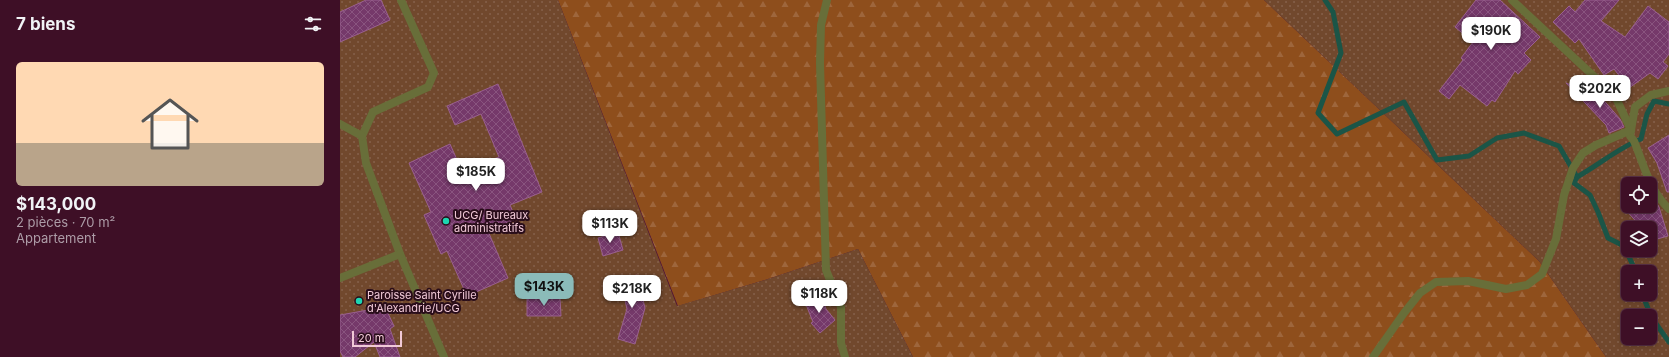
<!DOCTYPE html>
<html lang="fr">
<head>
<meta charset="utf-8">
<style>
	:root { --surface:#3e0f26; --page:#491d32; --text:#f1f3f6; --muted:#ad9ca7; --line:#572f43; --accent:#8bbbb9 }
	body { margin:0; font-family:Inter,sans-serif; background:var(--page); color:var(--text); height:100vh; display:flex; flex-direction:column; font-size:15px; white-space:nowrap }
	* { box-sizing:border-box; margin:0 }
	p { font-size:13px; color:var(--muted) }
	.icon { flex:none; width:22px; height:22px; fill:none; stroke:currentColor; stroke-width:2; stroke-linecap:round; stroke-linejoin:round }
	.map { position:relative; flex:1; overflow:hidden }
	.details { display:flex; flex-direction:column; background:var(--surface); width:340px }
	.details>* { flex:none }
	.fabs { position:absolute; left:1281px; top:177px; display:grid; gap:8px }
	.fabs a { display:grid; place-items:center; width:36px; height:36px; border-radius:6px; background:var(--surface); box-shadow:0 2px 6px #0003,0 0 0 1px var(--line); font-size:20px }
	.scale { position:absolute; left:12px; bottom:10px; width:50px; box-sizing:border-box; padding-left:4px; border:2px solid #f1c9d7; border-top:0; font-size:11px; line-height:14px; white-space:nowrap; color:#f1c9d7; -webkit-text-stroke:3px #290d1a; paint-order:stroke }
	.price { position:absolute; translate:-50% -34px; padding:0 9px; border-radius:8px; background:#fff; color:#222; font-size:13px; line-height:26px; filter:drop-shadow(0 1px 2px #0008) }
	.price::after { content:''; position:absolute; left:50%; top:24px; width:12px; height:9px; margin-left:-6px; background:inherit; clip-path:polygon(0 0,100% 0,50% 100%) }
	.price.selected { background:var(--accent); color:#111 }
	ul { padding:0; list-style:none }
	li { display:grid; align-content:center; gap:8px; height:212px; padding:0 16px }
	li span { display:grid; place-items:center; height:124px; border-radius:6px; color:#555 }
	li>.icon { margin-inline-start:auto }
	span .icon { width:72px; height:72px; fill:#fffc; stroke-width:1 }
	li b { font-size:17px }
	h2 { display:flex; justify-content:space-between; align-items:center; height:48px; padding:0 16px; font-size:17px }
	main { display:flex; flex:1; min-height:0 }
	.map>svg:first-child { display:block }
	.forest { fill:url(#forest-firs) }
	.park { fill:url(#park-dots); fill-rule:evenodd }
	.lines { fill:none; stroke-linecap:round; stroke-linejoin:round }
	.stream { stroke:#1b5547; stroke-width:5 }
	.building { fill:url(#building-cross-hatch); stroke:#9a608f }
	.street { stroke:#686e39; stroke-width:8 }
	.poi-dot { fill:#1dd5b1; stroke:#290d1a; stroke-width:1.5 }
	.labels { text-anchor:middle; dominant-baseline:central; stroke-width:4; stroke-linejoin:round; paint-order:stroke }
	.poi-label { font-size:11px; fill:#f1c9d7; stroke:#290d1a; text-anchor:start }
</style>
</head>
<body>
<main>
<section class="details">
<h2>7 biens<svg class="icon" aria-label="filters" viewBox="0 0 24 24"><path d="M4 7h16M4 17h16"/><circle cx="9" cy="7" r="2"/><circle cx="15" cy="17" r="2"/></svg></h2>
<ul>
<li><span style="background:linear-gradient(#ffd9b3 65%,#b9a48a 0)"><svg class="icon" aria-label="home" viewBox="0 0 24 24"><path d="M3 11l9-7 9 7M6 9v11h12V9"/></svg></span><div><b>$143,000</b><p>2 pièces · 70 m²</p><p>Appartement</p></div></li>
</ul>
</section>
<div class="map">
<svg width="1329" height="357" viewBox="0 0 1329 357">
	<defs>
		<pattern id="forest-firs" width="22" height="20" patternUnits="userSpaceOnUse"><rect width="22" height="20" fill="#8e4e1c"/><path d="M5 1l3.5 6h-7zM16 11l3.5 6h-7z" fill="#9e663c"/></pattern>
		<pattern id="park-dots" width="8" height="8" patternUnits="userSpaceOnUse"><rect width="8" height="8" fill="#71482d"/><path d="M2 2h.1M6 6h.1" fill="none" stroke="#86614b" stroke-width="1.8" stroke-linecap="round"/></pattern>
		<pattern id="building-cross-hatch" width="8" height="8" patternUnits="userSpaceOnUse"><rect width="8" height="8" fill="#75396a"/><path d="M0 0l8 8M0 8l8-8" fill="none" stroke="#89547f"/></pattern>
	</defs>
	<rect width="100%" height="100%" fill="#531433"/>
	<polygon class="forest" points="218,0 924,0 1199,261 1266,357 573,357 518,249 425,280 338,306"/>
	<g class="park">
		<polygon points="0,0 218,0 337,306 425,280 518,249 573,357 0,357"/>
		<path d="M924,0H1329V357H1266L1199,261ZM1288,184H1310V206H1288ZM1288,228H1310V250H1288ZM1288,272H1310V294H1288ZM1288,316H1310V338H1288Z"/>
	</g>
	<g class="lines">
		<g class="stream">
			<polyline points="985,0 993,12 1001,53 978,113 997,134 1064,102 1097,160 1129,156 1157,138 1184,133 1219,146 1237,177"/>
			<path d="M1237,177C1259,165 1278,148 1301,139L1307,114L1314,101L1329,104"/>
			<polyline points="1237,177 1234,183 1250,195 1258,212 1268,238 1284,246 1296,272"/>
			<polyline points="1302,294 1312,318 1329,342"/>
		</g>
	</g>
	<g class="building">
		<polygon points="26,0 41,0 50,20 0,42 0,12"/>
		<polygon points="1136,0 1160,0 1200,37 1184,53 1191,60 1178,74 1175,71 1155,102 1152,100 1147,106 1120,85 1109,99 1099,91 1123,60 1121,58 1133,42 1115,27"/>
		<polygon points="1245,0 1279,0 1261,21 1285,37 1308,6 1329,22 1329,54 1323,62 1328,66 1318,79 1310,73 1289,88 1274,69 1264,75 1239,39 1235,43 1213,22 1229,6 1235,12"/>
		<polygon points="1226,83 1260,96 1280,119 1284,127 1269,133 1266,125"/>
		<polygon points="158,84 202,192 170,205 176,219 148,231 168,278 127,296 107,251 101,254 84,215 91,212 69,163 110,144 122,171 159,157 141,114 115,125 107,106"/>
		<polygon points="1329,135 1329,192 1327,192 1317,163 1308,148"/>
		<polygon points="1310,193 1319,207 1328,236 1310,241 1310,228 1302,228 1284,208 1288,204 1288,206 1310,206"/>
		<polygon points="278,232 283,250 263,256 258,238"/>
		<polygon points="297,275 305,308 295,344 278,339 287,309 280,279"/>
		<polygon points="481,295 486,309 495,320 480,333 471,323 473,322 465,302"/>
		<polygon points="187,298 220,298 221,316 187,316"/>
		<polygon points="45,307 54,326 50,329 60,357 40,357 34,342 15,357 3,357 0,351 0,315"/>
	</g>
	<g class="lines">
		<g class="street">
			<polyline points="61,0 94,73 88,87 33,112 22,136 26,163 60,254 104,357"/>
			<polyline points="487,0 481,25 480,63 486,270 501,307 501,343 505,357"/>
			<polyline points="1172,0 1275,96 1291,130"/>
			<path d="M1329,91L1311,95L1295,107L1290,136L1294,141C1304,165 1309,190 1329,209"/>
			<polyline points="0,124 22,136"/>
			<polyline points="0,278 60,254"/>
			<polyline points="1033,357 1064,313 1080,293 1096,282 1128,281 1166,289 1187,285 1202,274 1216,239 1224,195 1233,168 1243,153 1256,145 1291,130"/>
		</g>
	</g>
	<g class="poi-dot">
		<circle cx="106" cy="221" r="4"/>
		<circle cx="19" cy="301" r="4"/>
	</g>
	<g class="labels">
		<g class="poi-label">
			<text x="114" y="215">UCG/ Bureaux<tspan x="114" dy="13">administratifs</tspan></text>
			<text x="27" y="295">Paroisse Saint Cyrille<tspan x="27" dy="13">d'Alexandrie/UCG</tspan></text>
		</g>
	</g>
</svg>
<div class="fabs">
<a><svg class="icon" aria-label="locate" viewBox="0 0 24 24"><circle cx="12" cy="12" r="6"/><path d="M12 2v4M12 18v4M2 12h4M18 12h4"/></svg></a>
<a><svg class="icon" aria-label="layers" viewBox="0 0 24 24"><path d="M12 4l9 5-9 5-9-5zM3 14l9 5 9-5"/></svg></a>
<a>+</a>
<a>−</a>
</div>
<div class="scale">20 m</div>
<b class="price" style="left:1151px;top:51px">$190K</b>
<b class="price" style="left:1260px;top:109px">$202K</b>
<b class="price" style="left:136px;top:192px">$185K</b>
<b class="price" style="left:270px;top:244px">$113K</b>
<b class="price selected" style="left:204px;top:307px">$143K</b>
<b class="price" style="left:292px;top:309px">$218K</b>
<b class="price" style="left:479px;top:314px">$118K</b>
</div>
</main>
</body>
</html>
